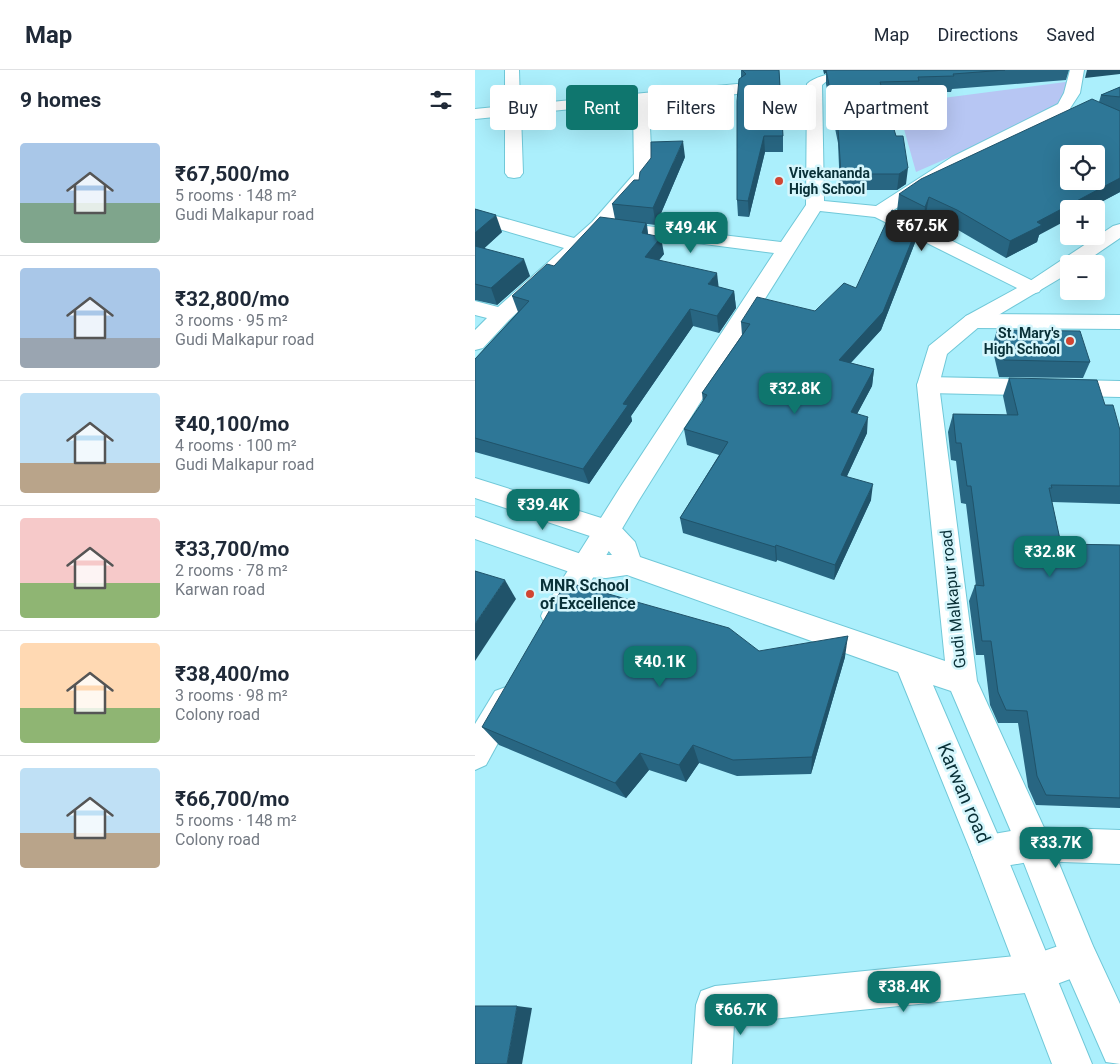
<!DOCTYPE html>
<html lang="en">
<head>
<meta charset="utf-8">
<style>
	:root { --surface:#fff; --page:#f6f6f7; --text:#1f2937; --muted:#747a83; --line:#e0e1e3; --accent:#0f766e }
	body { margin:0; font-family:Roboto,sans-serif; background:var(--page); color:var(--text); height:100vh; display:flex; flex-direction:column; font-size:19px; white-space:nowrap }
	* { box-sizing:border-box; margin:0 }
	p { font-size:16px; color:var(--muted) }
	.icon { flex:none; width:28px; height:28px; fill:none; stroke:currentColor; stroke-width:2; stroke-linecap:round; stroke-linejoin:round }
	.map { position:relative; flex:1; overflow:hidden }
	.details { display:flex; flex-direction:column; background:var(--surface); width:475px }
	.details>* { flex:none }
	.guide { position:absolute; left:15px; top:15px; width:475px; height:45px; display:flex; gap:10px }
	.controls { position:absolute; left:585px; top:75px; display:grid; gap:10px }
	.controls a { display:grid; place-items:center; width:45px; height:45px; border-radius:5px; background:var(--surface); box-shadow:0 5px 20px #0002; font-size:25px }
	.price { position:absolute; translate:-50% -42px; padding:0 11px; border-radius:10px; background:var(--accent); color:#fff; font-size:16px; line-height:32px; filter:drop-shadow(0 1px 2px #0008) }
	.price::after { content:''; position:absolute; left:50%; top:30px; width:15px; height:11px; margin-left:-8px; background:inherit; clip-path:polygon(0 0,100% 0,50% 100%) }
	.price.selected { background:#222; color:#fff }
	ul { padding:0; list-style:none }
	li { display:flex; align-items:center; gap:15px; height:125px; padding:0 20px }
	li+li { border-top:1px solid var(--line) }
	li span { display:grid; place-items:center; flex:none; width:140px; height:100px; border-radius:5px; color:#555 }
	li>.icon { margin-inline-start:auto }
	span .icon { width:60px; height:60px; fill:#fffc; stroke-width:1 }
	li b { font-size:21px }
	h2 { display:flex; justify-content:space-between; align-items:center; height:60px; padding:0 20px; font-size:21px }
	.tag { padding:0 18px; border-radius:5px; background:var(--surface); box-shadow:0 5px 20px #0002; font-size:18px; line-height:45px }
	.tag.selected { background:var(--accent); color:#fff }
	header { display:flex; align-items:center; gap:30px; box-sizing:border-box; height:70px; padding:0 25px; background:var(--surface); border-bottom:1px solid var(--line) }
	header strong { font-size:24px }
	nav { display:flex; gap:28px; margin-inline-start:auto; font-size:18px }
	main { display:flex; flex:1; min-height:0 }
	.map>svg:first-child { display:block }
	.green { fill:#b7c6f3 }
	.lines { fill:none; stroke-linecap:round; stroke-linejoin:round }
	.minor-casing { stroke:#70c8d8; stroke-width:2 }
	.tertiary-casing { stroke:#70c8d8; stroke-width:2 }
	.minor { fill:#fff; fill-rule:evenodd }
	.tertiary { fill:#fff; fill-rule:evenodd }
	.wall { fill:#286682 }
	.shaded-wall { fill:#20536a }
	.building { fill:#2e7797; stroke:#20536a; fill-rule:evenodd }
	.poi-dot { fill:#d14532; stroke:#d5f6fc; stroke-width:2 }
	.labels { text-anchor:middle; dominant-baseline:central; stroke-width:5; stroke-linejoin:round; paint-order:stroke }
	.far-poi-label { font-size:14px; font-weight:bold; fill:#093037; stroke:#d5f6fc; text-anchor:start }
	.poi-label { font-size:16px; font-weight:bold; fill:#093037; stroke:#d5f6fc; text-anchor:start }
	.street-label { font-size:16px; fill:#093037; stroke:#d5f6fc }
	.near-street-label { font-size:19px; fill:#093037; stroke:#d5f6fc }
</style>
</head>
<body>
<header>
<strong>Map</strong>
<nav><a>Map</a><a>Directions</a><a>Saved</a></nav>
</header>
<main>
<section class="details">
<h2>9 homes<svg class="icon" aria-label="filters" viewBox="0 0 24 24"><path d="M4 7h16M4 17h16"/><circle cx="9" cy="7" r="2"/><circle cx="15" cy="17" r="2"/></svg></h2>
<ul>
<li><span style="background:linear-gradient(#a9c7e8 60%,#7fa58c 0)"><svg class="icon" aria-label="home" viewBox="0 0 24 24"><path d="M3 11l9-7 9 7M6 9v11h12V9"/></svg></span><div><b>₹67,500/mo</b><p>5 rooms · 148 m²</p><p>Gudi Malkapur road</p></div></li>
<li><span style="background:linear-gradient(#a9c7e8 70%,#9aa5b1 0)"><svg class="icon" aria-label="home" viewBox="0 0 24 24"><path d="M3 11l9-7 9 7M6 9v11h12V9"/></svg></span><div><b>₹32,800/mo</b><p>3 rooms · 95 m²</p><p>Gudi Malkapur road</p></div></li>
<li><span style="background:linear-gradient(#bfe0f5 70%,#b9a48a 0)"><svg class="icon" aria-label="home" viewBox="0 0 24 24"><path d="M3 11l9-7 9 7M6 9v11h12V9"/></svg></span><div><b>₹40,100/mo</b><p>4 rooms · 100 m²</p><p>Gudi Malkapur road</p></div></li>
<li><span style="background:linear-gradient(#f6c9c9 65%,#8fb573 0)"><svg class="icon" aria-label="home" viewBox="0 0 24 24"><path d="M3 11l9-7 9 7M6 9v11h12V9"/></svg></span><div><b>₹33,700/mo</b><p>2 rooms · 78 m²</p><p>Karwan road</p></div></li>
<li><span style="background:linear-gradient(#ffd9b3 65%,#8fb573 0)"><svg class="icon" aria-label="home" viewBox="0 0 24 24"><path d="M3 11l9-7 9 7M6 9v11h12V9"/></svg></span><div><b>₹38,400/mo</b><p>3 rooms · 98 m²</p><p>Colony road</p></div></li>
<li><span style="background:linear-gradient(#bfe0f5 65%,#b9a48a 0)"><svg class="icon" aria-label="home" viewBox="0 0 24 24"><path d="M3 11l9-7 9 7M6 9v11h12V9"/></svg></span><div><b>₹66,700/mo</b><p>5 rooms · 148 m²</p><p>Colony road</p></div></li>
</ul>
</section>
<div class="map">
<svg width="645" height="994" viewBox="0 0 645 994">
	<rect width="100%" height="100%" fill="#abeffc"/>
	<polygon class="green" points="598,11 590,37 441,102 422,34"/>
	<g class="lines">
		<g class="minor-casing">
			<g id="minor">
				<path d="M30,0H44L45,35L262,14L267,16L270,19L267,22L262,24L174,32L177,105L138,152L306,172L331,135L332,14C346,0 391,0 414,0L412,3L407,4L353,10L347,15L349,131L401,136L477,87L583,34L589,23L595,0H609L605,23L594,40L489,95L417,141L564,214L567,218L564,222L557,224L550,222L400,147L345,141L164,430L90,555L80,558L70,555L66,546L70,537L146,416L299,183L129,161L34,250L8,278L0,280V260L12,248L0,245V231L23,237L89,178L0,152V140L99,168L117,152L159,104L158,33L46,44L48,103L45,107L39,108L33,107L30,103V46L0,49V39L30,36Z"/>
				<polygon points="498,244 645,245 645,259 498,258 491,256 487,251 491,246"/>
				<polygon points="453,307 645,311 645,327 453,323 445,321 442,315 445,309"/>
				<polygon points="31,617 42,621 46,631 11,695 0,700 0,654 20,621"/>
				<polygon points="559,757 645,760 645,794 559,791 513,799 501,794 496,782 501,770 513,765"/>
				<polygon points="604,869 617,875 623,888 617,901 560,922 259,953 257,994 217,994 221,935 226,921 240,916 560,884"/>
			</g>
		</g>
		<g class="tertiary-casing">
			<polygon id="tertiary" points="645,154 645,168 607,194 594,194 594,203 505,256 472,284 464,315 502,611 571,762 618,876 645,934 645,994 631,992 591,901 543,778 476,621 458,615 525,770 617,994 577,994 496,782 423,602 152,505 131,508 109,507 0,469 0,447 109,485 137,485 124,469 0,428 0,408 142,453 160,472 165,487 470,591 442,315 454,276 491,246 555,211 638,156"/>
		</g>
		<use href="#minor" class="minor"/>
		<use href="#tertiary" class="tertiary"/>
	</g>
	<g class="wall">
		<polygon points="266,0 304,0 308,66 308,82 290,82 274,147 263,146 262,130 266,8"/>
		<polygon points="348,0 594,0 591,10 477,19 476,22 443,22 442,26 410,27 431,114 422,120 365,120 363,73 351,14 351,3 349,4"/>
		<polygon points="645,17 645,122 613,139 594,139 564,165 562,172 531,188 478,157 451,144 448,154 422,141 424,124 624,32 626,25"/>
		<polygon points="210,87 181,155 172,154 173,164 189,184 184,190 243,217 259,221 261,238 244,263 218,256 156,346 157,351 114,414 0,382 0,289 43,242 37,226 79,196 140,149 137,134 164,110"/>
		<polygon points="0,139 27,162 9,178 55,206 22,235 0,230"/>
		<polygon points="444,153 441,170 406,260 376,293 399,299 397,316 382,344 392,363 372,406 396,430 359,510 302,490 301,492 208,463 205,448 244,385 212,375 209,359 228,332 227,323 267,265 266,252 340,241 381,218"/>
		<polygon points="522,260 615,292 608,308 524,307 517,277"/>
		<polygon points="534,308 630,335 645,360 645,434 577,432 586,474 645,475 645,738 561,735 553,717 543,653 523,653 515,635 509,585 501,585 494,531 500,515 501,516 491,434 486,433 481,391 476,390 473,362 478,344 532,345 528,326"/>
		<polygon points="284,581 370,587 336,704 262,706 224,693 211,712 174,700 151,728 24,675 7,657"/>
	</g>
	<g class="shaded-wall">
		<polygon points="349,0 351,0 351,3 349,4"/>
		<polygon points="612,0 645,0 645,4 610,8"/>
		<polygon points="289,66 290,82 274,147 273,131"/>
		<polygon points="208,71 210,87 181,155 178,138"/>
		<polygon points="433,98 431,114 422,120 424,104"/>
		<polygon points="645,108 645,122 613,139 594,139 594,149 564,165 562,172 531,188 535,171 562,152"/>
		<polygon points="454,127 451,144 448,154 450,137"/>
		<polygon points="21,145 27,162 1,186 0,184 0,163"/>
		<polygon points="171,153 174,170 167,163"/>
		<polygon points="444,153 441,170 406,260 363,306 364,290"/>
		<polygon points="186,167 189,184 173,204 170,187"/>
		<polygon points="49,189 55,206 22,235 16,218"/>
		<polygon points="242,203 244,220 233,214"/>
		<polygon points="259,221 261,238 244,263 242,246"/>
		<polygon points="215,239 218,256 156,346 157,351 114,414 108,399 148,334"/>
		<polygon points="399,299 397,316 374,359 376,342"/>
		<polygon points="393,347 392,363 365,421 366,405"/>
		<polygon points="398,414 396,430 359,510 360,495"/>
		<polygon points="301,475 302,490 301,492 300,477"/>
		<polygon points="30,510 41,529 0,591 0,554"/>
		<polygon points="373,566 370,587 336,704 337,687"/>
		<polygon points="218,675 224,693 211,712 204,695"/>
		<polygon points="165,683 174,700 151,728 140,713"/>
		<polygon points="42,936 57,938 47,994 32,994"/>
	</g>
	<g class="building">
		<polygon points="267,0 304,0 308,66 289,66 273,131 262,130 262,31 264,9 271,4"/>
		<polygon points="351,0 530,0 478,4 479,6 443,7 444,11 405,12 421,66 428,66 433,98 424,104 366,104 363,58"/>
		<polygon points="645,17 645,27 626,25"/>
		<path d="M617,29L645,41V108L562,152L567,155L535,171L482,140L454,127L450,137L424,124L446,109ZM594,84H621V111H594Z"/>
		<polygon points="208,71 178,138 137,134 159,110 164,110 165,102 176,88 176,72"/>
		<polygon points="0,139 21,145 0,163"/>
		<polygon points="417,140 444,153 408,242 364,290 399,299 376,342 393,347 366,405 398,414 360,495 301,475 300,477 205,448 253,372 209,359 232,325 227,323 275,254 266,252 282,227 340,241 369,213 381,218"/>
		<polygon points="125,147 171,153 167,163 186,167 170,187 242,203 233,214 259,221 242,246 215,239 148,334 153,335 108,399 0,368 0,289 54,231 37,226 72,194 79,196"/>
		<polygon points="0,176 49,189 16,218 0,214"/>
		<polygon points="522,260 605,261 615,292 529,290"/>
		<polygon points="534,308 622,310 630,335 638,335 645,360 645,416 576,415 577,418 574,418 586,474 645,475 645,728 571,725 562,706 552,641 531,640 523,622 516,571 507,571 500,515 509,516 496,416 492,416 486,373 481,373 478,344 543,345"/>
		<polygon points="0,501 30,510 0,554"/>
		<polygon points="91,512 254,558 284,581 373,566 337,687 258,690 218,675 204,695 165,683 140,713 7,657"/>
		<polygon points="0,936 42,936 32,994 0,994"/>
	</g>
	<g class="poi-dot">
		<circle cx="304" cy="111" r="5"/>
		<circle cx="595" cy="271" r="5"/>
		<circle cx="55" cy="524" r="5"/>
	</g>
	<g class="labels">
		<g class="far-poi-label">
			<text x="314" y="103">Vivekananda<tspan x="314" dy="16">High School</tspan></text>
			<text x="585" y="263" text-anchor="end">St. Mary's<tspan x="585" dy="16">High School</tspan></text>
		</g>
		<g class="poi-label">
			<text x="65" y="515">MNR School<tspan x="65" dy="18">of Excellence</tspan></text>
		</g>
		<g class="street-label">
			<text transform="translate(478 529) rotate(-96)">Gudi Malkapur road</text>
		</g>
		<g class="near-street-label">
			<text transform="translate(489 723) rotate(67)">Karwan road</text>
		</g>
	</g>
</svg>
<div class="controls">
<a><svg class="icon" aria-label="locate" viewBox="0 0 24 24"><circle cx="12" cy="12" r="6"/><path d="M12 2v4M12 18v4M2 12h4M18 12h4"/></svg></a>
<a>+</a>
<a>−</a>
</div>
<b class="price selected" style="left:447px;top:182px">₹67.5K</b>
<b class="price" style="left:216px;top:184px">₹49.4K</b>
<b class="price" style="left:320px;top:345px">₹32.8K</b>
<b class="price" style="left:68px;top:461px">₹39.4K</b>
<b class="price" style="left:575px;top:508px">₹32.8K</b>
<b class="price" style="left:185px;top:618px">₹40.1K</b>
<b class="price" style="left:581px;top:799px">₹33.7K</b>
<b class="price" style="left:429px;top:943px">₹38.4K</b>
<b class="price" style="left:266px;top:966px">₹66.7K</b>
<div class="guide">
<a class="tag">Buy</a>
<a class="tag selected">Rent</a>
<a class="tag">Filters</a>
<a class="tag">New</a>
<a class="tag">Apartment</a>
</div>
</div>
</main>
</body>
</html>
